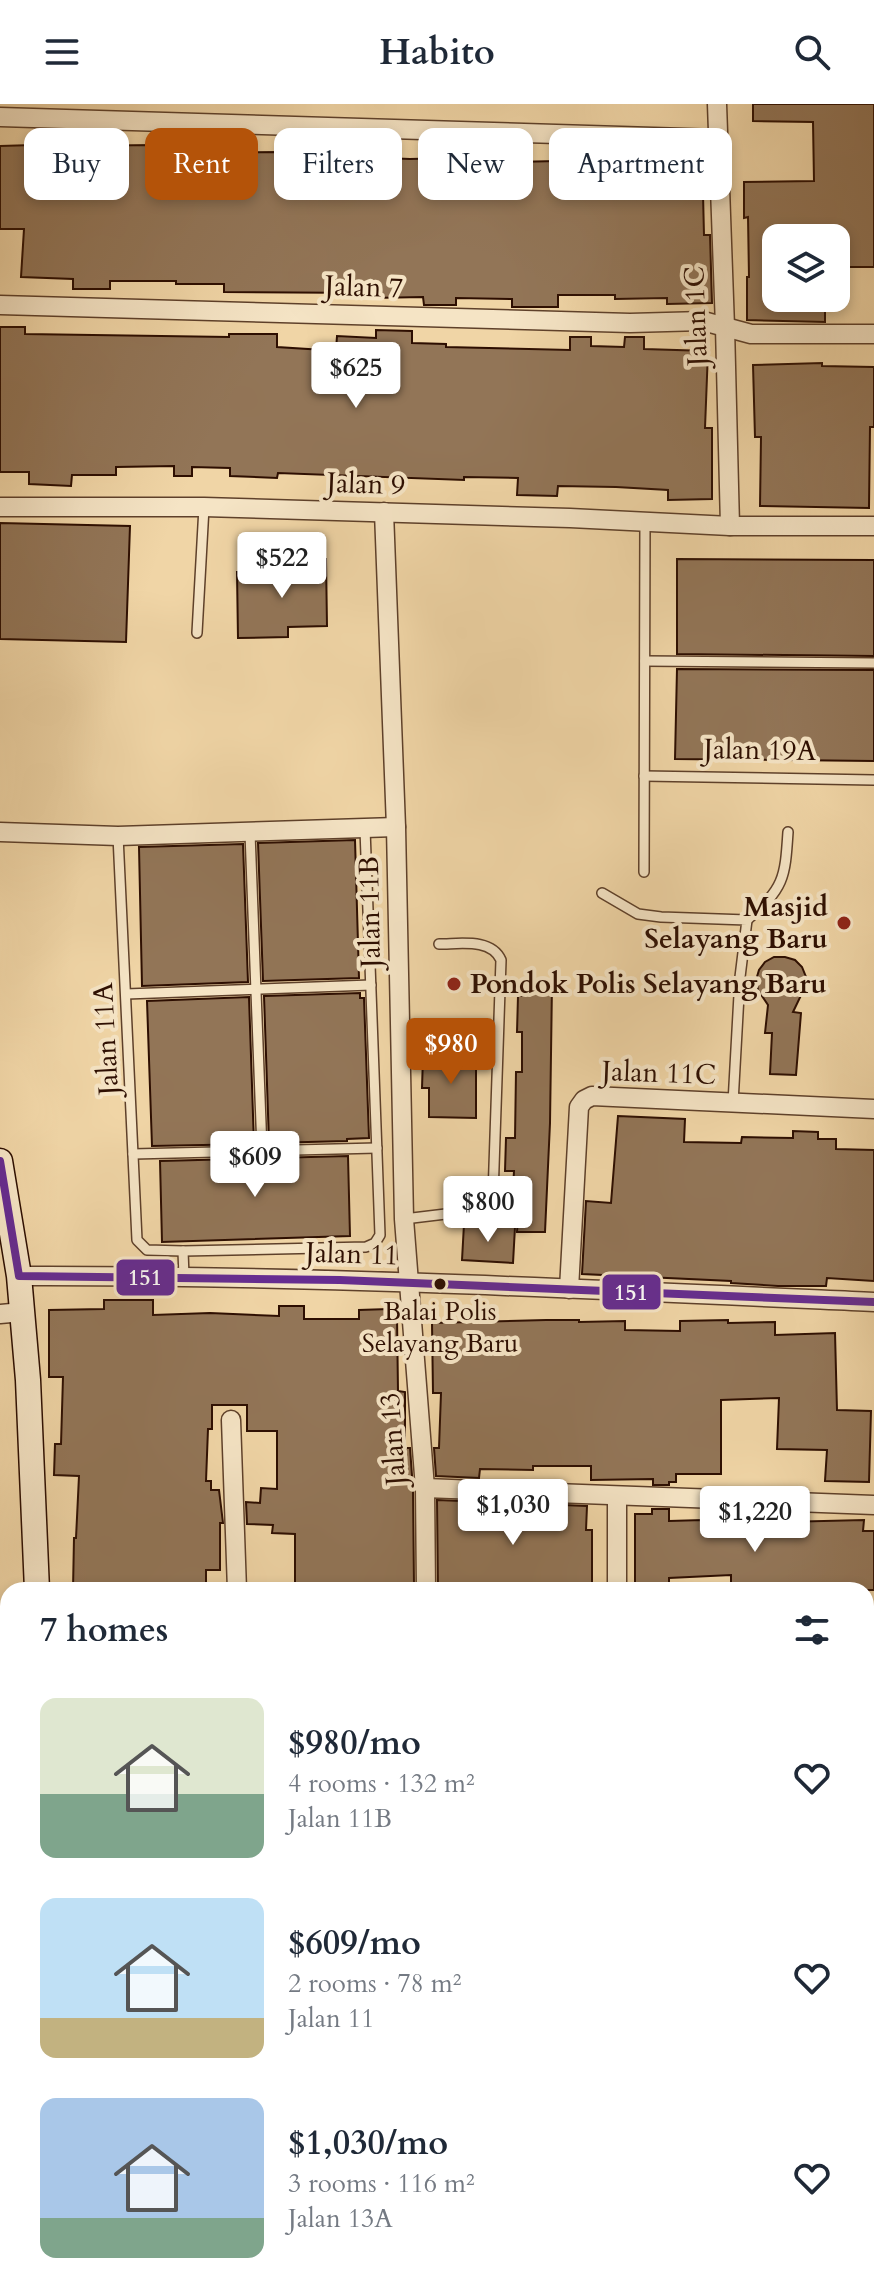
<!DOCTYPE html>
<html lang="en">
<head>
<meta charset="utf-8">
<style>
	:root { --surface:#fff; --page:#f6f6f7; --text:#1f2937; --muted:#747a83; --accent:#b45309 }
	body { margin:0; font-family:Cardo,serif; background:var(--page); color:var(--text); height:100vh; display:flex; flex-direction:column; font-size:30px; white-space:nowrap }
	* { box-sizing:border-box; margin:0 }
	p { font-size:26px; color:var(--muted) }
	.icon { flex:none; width:44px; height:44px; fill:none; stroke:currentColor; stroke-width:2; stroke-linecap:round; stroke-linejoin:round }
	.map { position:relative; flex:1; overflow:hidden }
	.panel { position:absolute; left:0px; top:1478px; width:874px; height:712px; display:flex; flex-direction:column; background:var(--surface); border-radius:24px 24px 0 0; box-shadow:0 4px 12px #0003 }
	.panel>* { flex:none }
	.hud { position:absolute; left:24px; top:24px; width:826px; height:72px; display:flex; gap:16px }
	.buttons { position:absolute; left:762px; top:120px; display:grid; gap:16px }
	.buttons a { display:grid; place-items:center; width:88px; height:88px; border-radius:16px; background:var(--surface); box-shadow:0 4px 12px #0003; font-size:40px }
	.price { position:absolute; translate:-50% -68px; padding:0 18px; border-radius:8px; background:#fff; color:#222; font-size:26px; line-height:52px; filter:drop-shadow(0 2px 4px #0008) }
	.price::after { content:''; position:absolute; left:50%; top:48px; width:24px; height:18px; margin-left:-12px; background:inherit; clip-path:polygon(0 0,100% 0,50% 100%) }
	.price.current { background:var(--accent); color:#fff }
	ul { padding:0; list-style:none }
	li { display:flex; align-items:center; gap:24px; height:200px; padding:0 40px }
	li span { display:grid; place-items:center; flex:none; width:224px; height:160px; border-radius:16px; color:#555 }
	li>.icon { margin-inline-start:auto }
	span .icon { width:96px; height:96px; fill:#fffc; stroke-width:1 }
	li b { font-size:34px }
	h2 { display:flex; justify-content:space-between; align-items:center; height:96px; padding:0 40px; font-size:34px }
	.tag { padding:0 28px; border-radius:16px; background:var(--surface); box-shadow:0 4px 12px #0003; font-size:28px; line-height:72px }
	.tag.current { background:var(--accent); color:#fff }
	header { display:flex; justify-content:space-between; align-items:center; height:104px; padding:0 40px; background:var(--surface); font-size:36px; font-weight:700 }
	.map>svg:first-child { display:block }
	.building { fill:#927557; stroke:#2d0e01; stroke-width:2 }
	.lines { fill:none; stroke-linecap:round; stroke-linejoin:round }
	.lane-casing { stroke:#5e402a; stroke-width:12 }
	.street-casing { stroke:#5e402a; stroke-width:21 }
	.secondary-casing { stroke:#2d0e01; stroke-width:27 }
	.lane { stroke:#f5e4c5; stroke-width:9 }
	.street { stroke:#f5e4c5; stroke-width:18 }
	.secondary { stroke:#f5e4c5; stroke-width:24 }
	.bus-1-casing { stroke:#f5e4c5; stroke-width:14 }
	.bus-1 { stroke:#662d91; stroke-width:8 }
	.poi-dot { fill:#8f2418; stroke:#f5e4c5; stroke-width:3 }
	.bus-dot { fill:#2d0e01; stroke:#f5e4c5; stroke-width:3 }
	.labels { text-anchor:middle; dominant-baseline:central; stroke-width:8; stroke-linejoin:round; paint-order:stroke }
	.bus-label { font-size:26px; fill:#2d0e01; stroke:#f5e4c5 }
	.street-label { font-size:28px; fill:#2d0e01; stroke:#f5e4c5 }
	.poi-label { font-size:28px; font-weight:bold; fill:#2d0e01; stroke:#f5e4c5; text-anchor:end }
	.line-badge { stroke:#f5e4c5; stroke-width:3 }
	.badge-label { font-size:22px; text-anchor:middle; font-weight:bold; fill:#fff }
</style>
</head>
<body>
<header><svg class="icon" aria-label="menu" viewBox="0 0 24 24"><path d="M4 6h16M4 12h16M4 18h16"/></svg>Habito<svg class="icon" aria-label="search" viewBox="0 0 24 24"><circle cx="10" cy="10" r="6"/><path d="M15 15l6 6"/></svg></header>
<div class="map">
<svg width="874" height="2190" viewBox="0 0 874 2190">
	<rect width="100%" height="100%" fill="#f0d5a6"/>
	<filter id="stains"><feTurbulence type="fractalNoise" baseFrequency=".0025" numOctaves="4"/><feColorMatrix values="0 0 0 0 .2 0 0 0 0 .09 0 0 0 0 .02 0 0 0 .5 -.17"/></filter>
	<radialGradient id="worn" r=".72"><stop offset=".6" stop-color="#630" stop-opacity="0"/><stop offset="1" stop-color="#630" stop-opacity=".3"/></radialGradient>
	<g class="building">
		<polygon points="753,0 874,0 874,163 836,163 836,134 776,134 776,194 825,194 825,218 747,216 747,173 749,173 748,113 744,114 744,78 814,77 813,18 753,17"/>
		<polygon points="67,40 67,42 155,41 155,49 282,48 360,50 360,53 410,55 449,54 449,60 514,61 514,58 601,56 601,62 657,60 657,49 702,48 704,131 710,131 712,199 667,200 667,194 615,195 615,191 558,191 558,203 512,203 512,195 456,194 456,201 424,201 423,193 372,194 372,189 224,188 224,180 176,180 176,177 110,177 110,185 73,185 73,175 21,173 24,125 0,125 0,42"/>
		<polygon points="0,223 25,223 25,230 229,233 229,230 277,230 277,243 324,246 336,246 337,232 376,234 376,226 412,227 412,239 446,240 446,243 570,246 570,233 591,233 591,242 624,243 625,233 644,233 644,245 708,247 705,324 712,324 712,395 668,396 668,386 616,383 558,382 557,392 517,391 518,374 464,373 464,376 278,369 277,374 230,372 230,364 192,363 192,372 174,372 174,362 116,363 116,371 72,371 71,382 29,380 29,368 0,368"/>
		<polygon points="822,259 822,262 874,263 874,323 870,323 869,404 760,402 761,333 755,333 753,261"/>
		<polygon points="0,419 130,422 126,538 0,535"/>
		<polygon points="291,455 326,455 327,522 288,523 288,533 238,534 237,468 291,467"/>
		<polygon points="677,455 874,456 874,552 677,550"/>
		<polygon points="677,565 874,566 874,657 675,655"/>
		<polygon points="355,736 359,874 263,877 258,739"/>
		<polygon points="243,740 248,878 142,882 139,743"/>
		<polygon points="774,853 785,853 795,856 802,863 806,873 805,883 793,908 801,909 796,971 770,970 772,929 765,929 768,901 758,886 756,876 759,866 765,858"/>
		<polygon points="525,881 552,881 550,1019 545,1128 517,1128 520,1084 513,1084 514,1067 505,1067 506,1034 515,1034 516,968 522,968 522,928 517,928 518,892 525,892"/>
		<polygon points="360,889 360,894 364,894 369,1034 347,1035 347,1037 269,1039 264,892"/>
		<polygon points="249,893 254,1040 152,1042 147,897"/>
		<polygon points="423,953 476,953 476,1014 429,1013 429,984 422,984"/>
		<polygon points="618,1012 685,1015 684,1038 741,1039 742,1033 793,1034 793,1027 818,1028 818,1035 836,1035 836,1045 874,1046 874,1177 827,1174 826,1182 778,1182 731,1179 731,1177 582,1170 586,1097 611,1099"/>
		<polygon points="348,1052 350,1132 162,1138 160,1057"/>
		<polygon points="464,1120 515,1123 513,1159 462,1156"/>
		<polygon points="104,1196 153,1196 153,1211 210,1209 279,1212 279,1202 304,1202 304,1215 359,1215 359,1206 389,1205 397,1213 398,1287 405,1288 405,1344 410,1344 413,1385 414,1482 371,1480 371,1486 295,1486 295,1430 272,1429 273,1421 247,1420 246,1398 260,1399 261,1384 277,1385 277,1327 247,1327 247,1301 212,1301 212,1325 208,1325 206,1377 211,1377 211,1386 219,1386 223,1419 220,1419 220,1466 206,1466 206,1486 73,1486 74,1434 76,1434 79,1372 54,1371 55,1340 61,1340 63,1273 49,1273 49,1206 104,1205"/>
		<polygon points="546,1216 579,1216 579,1218 625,1217 625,1226 680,1227 680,1217 728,1216 728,1219 775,1218 775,1231 835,1229 837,1306 871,1307 869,1378 825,1377 827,1346 777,1345 779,1294 721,1296 721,1370 676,1370 676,1378 669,1378 669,1381 653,1381 653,1375 591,1376 591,1362 533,1362 533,1366 480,1365 479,1374 436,1372 434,1344 439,1344 441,1289 433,1289 432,1219"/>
		<polygon points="437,1396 587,1402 586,1426 592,1426 592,1486 438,1486"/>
		<polygon points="652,1405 669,1405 669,1417 703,1416 703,1420 864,1416 863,1427 874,1427 874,1486 731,1486 731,1471 669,1474 669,1485 635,1486 635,1410 652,1410"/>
	</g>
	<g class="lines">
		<g class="lane-casing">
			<g id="lane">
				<polyline points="197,529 204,403"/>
				<polyline points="645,557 874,559"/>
				<polyline points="644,672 874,676"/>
				<polyline points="250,729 262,1046"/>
				<polyline points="118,732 137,1136 147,1146 183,1147 366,1143 375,1139 380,1131 365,725"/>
				<polyline points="644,768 645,417"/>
				<polyline points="602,789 638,810 661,813 747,816 740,873 733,999"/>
				<path d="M747,816C784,784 785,775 788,728"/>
				<polyline points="126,890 371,881"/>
				<polyline points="133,1050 377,1044"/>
				<path d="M404,1115L479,1106L488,1102L493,1092L501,856C491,834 460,840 439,840"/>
				<polyline points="183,1147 184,1173"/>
				<polyline points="0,1903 8,1906"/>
				<polyline points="196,2190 201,2182"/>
				<polyline points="290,2190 296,2182"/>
			</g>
		</g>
		<g class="street-casing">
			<g id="street">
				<polyline points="717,0 725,223 730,422"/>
				<polyline points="0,13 718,35"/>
				<polyline points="0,201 630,219 703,217 751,230 874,230"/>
				<polyline points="0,403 204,403 570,414 730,422 874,422"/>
				<polyline points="384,408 396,723 404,1115 425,1384 426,1486"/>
				<polyline points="0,728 118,732 396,723"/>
				<path d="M19,1172C304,1171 589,1185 874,1198"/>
				<polyline points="569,1185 579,1003 584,996 592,992 874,1005"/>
				<polyline points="0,1210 22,1208"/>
				<polyline points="231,1316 237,1486"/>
				<polyline points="425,1384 874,1401"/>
				<polyline points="617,1392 617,1486"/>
				<polyline points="866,1583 874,1583"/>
				<polyline points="0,1584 8,1584"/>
				<polyline points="866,1876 874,1877"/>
				<polyline points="866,2058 874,2058"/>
				<polyline points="518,2182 527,2190"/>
			</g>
		</g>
		<g class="secondary-casing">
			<g id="secondary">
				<polyline points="0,1057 19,1172 28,1276 37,1486"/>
				<polyline points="0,1839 8,1831"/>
			</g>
		</g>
		<use href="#lane" class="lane"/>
		<use href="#street" class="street"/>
		<use href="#secondary" class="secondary"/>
		<g class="bus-1-casing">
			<polyline id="bus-1" points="0,1057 19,1172 340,1176 874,1198"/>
		</g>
		<use href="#bus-1" class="bus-1"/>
	</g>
	<g class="poi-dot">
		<circle cx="844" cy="819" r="8"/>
		<circle cx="454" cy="880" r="8"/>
	</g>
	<circle class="bus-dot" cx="440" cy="1180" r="7"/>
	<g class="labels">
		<g class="bus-label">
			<text x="440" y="1207">Balai Polis<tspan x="440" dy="32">Selayang Baru</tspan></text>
		</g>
		<g class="street-label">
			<text transform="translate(364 183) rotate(2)">Jalan 7</text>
			<text transform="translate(696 212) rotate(-92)">Jalan 1C</text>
			<text transform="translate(366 380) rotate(2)">Jalan 9</text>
			<text transform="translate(760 646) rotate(1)">Jalan 19A</text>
			<text transform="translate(370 808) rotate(-91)">Jalan 11B</text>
			<text transform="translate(106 935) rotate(-93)">Jalan 11A</text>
			<text transform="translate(659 969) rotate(2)">Jalan 11C</text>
			<text transform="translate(352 1150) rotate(2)">Jalan 11</text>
			<text transform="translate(393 1335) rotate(-94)">Jalan 13</text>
		</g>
		<g class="poi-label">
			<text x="828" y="803">Masjid<tspan x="828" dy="32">Selayang Baru</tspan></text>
			<text x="470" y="880" text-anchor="start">Pondok Polis Selayang Baru</text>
		</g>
	</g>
	<g class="line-badge">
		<rect x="115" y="1154" width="61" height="39" rx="8" fill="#662d91"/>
		<rect x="601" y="1169" width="61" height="38" rx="8" fill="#662d91"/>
	</g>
	<g class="badge-label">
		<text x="145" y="1181">151</text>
		<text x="631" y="1196">151</text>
	</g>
	<rect width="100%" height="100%" filter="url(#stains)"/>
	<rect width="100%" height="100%" fill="url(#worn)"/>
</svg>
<div class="buttons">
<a><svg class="icon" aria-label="layers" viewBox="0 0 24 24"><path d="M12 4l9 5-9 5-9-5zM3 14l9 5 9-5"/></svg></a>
</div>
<b class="price" style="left:356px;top:306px">$625</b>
<b class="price" style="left:282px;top:496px">$522</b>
<b class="price current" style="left:451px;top:982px">$980</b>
<b class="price" style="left:255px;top:1095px">$609</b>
<b class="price" style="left:488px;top:1140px">$800</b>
<b class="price" style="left:513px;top:1443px">$1,030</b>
<b class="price" style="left:755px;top:1450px">$1,220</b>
<div class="hud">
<a class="tag">Buy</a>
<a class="tag current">Rent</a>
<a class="tag">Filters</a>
<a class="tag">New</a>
<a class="tag">Apartment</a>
</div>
<section class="panel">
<h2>7 homes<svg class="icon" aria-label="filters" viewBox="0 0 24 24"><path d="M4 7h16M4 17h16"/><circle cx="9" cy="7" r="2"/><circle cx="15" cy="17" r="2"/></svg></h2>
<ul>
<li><span style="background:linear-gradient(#dfe7d0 60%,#7fa58c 0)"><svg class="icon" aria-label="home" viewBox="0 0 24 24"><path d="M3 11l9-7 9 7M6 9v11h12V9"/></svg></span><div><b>$980/mo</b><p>4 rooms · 132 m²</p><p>Jalan 11B</p></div><svg class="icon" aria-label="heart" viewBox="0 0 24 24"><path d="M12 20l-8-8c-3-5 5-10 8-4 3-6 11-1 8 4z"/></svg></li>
<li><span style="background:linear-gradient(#bfe0f5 75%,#c2b280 0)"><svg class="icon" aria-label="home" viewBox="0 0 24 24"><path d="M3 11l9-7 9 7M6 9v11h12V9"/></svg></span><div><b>$609/mo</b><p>2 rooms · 78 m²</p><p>Jalan 11</p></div><svg class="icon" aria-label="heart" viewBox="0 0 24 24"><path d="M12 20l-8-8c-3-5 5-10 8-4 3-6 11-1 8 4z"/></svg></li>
<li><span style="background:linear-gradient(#a9c7e8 75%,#7fa58c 0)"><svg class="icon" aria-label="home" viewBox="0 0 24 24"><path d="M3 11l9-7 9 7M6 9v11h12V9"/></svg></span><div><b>$1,030/mo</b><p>3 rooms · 116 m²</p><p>Jalan 13A</p></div><svg class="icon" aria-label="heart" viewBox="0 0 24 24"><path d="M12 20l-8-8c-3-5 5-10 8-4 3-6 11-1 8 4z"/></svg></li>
</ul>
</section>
</div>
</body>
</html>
